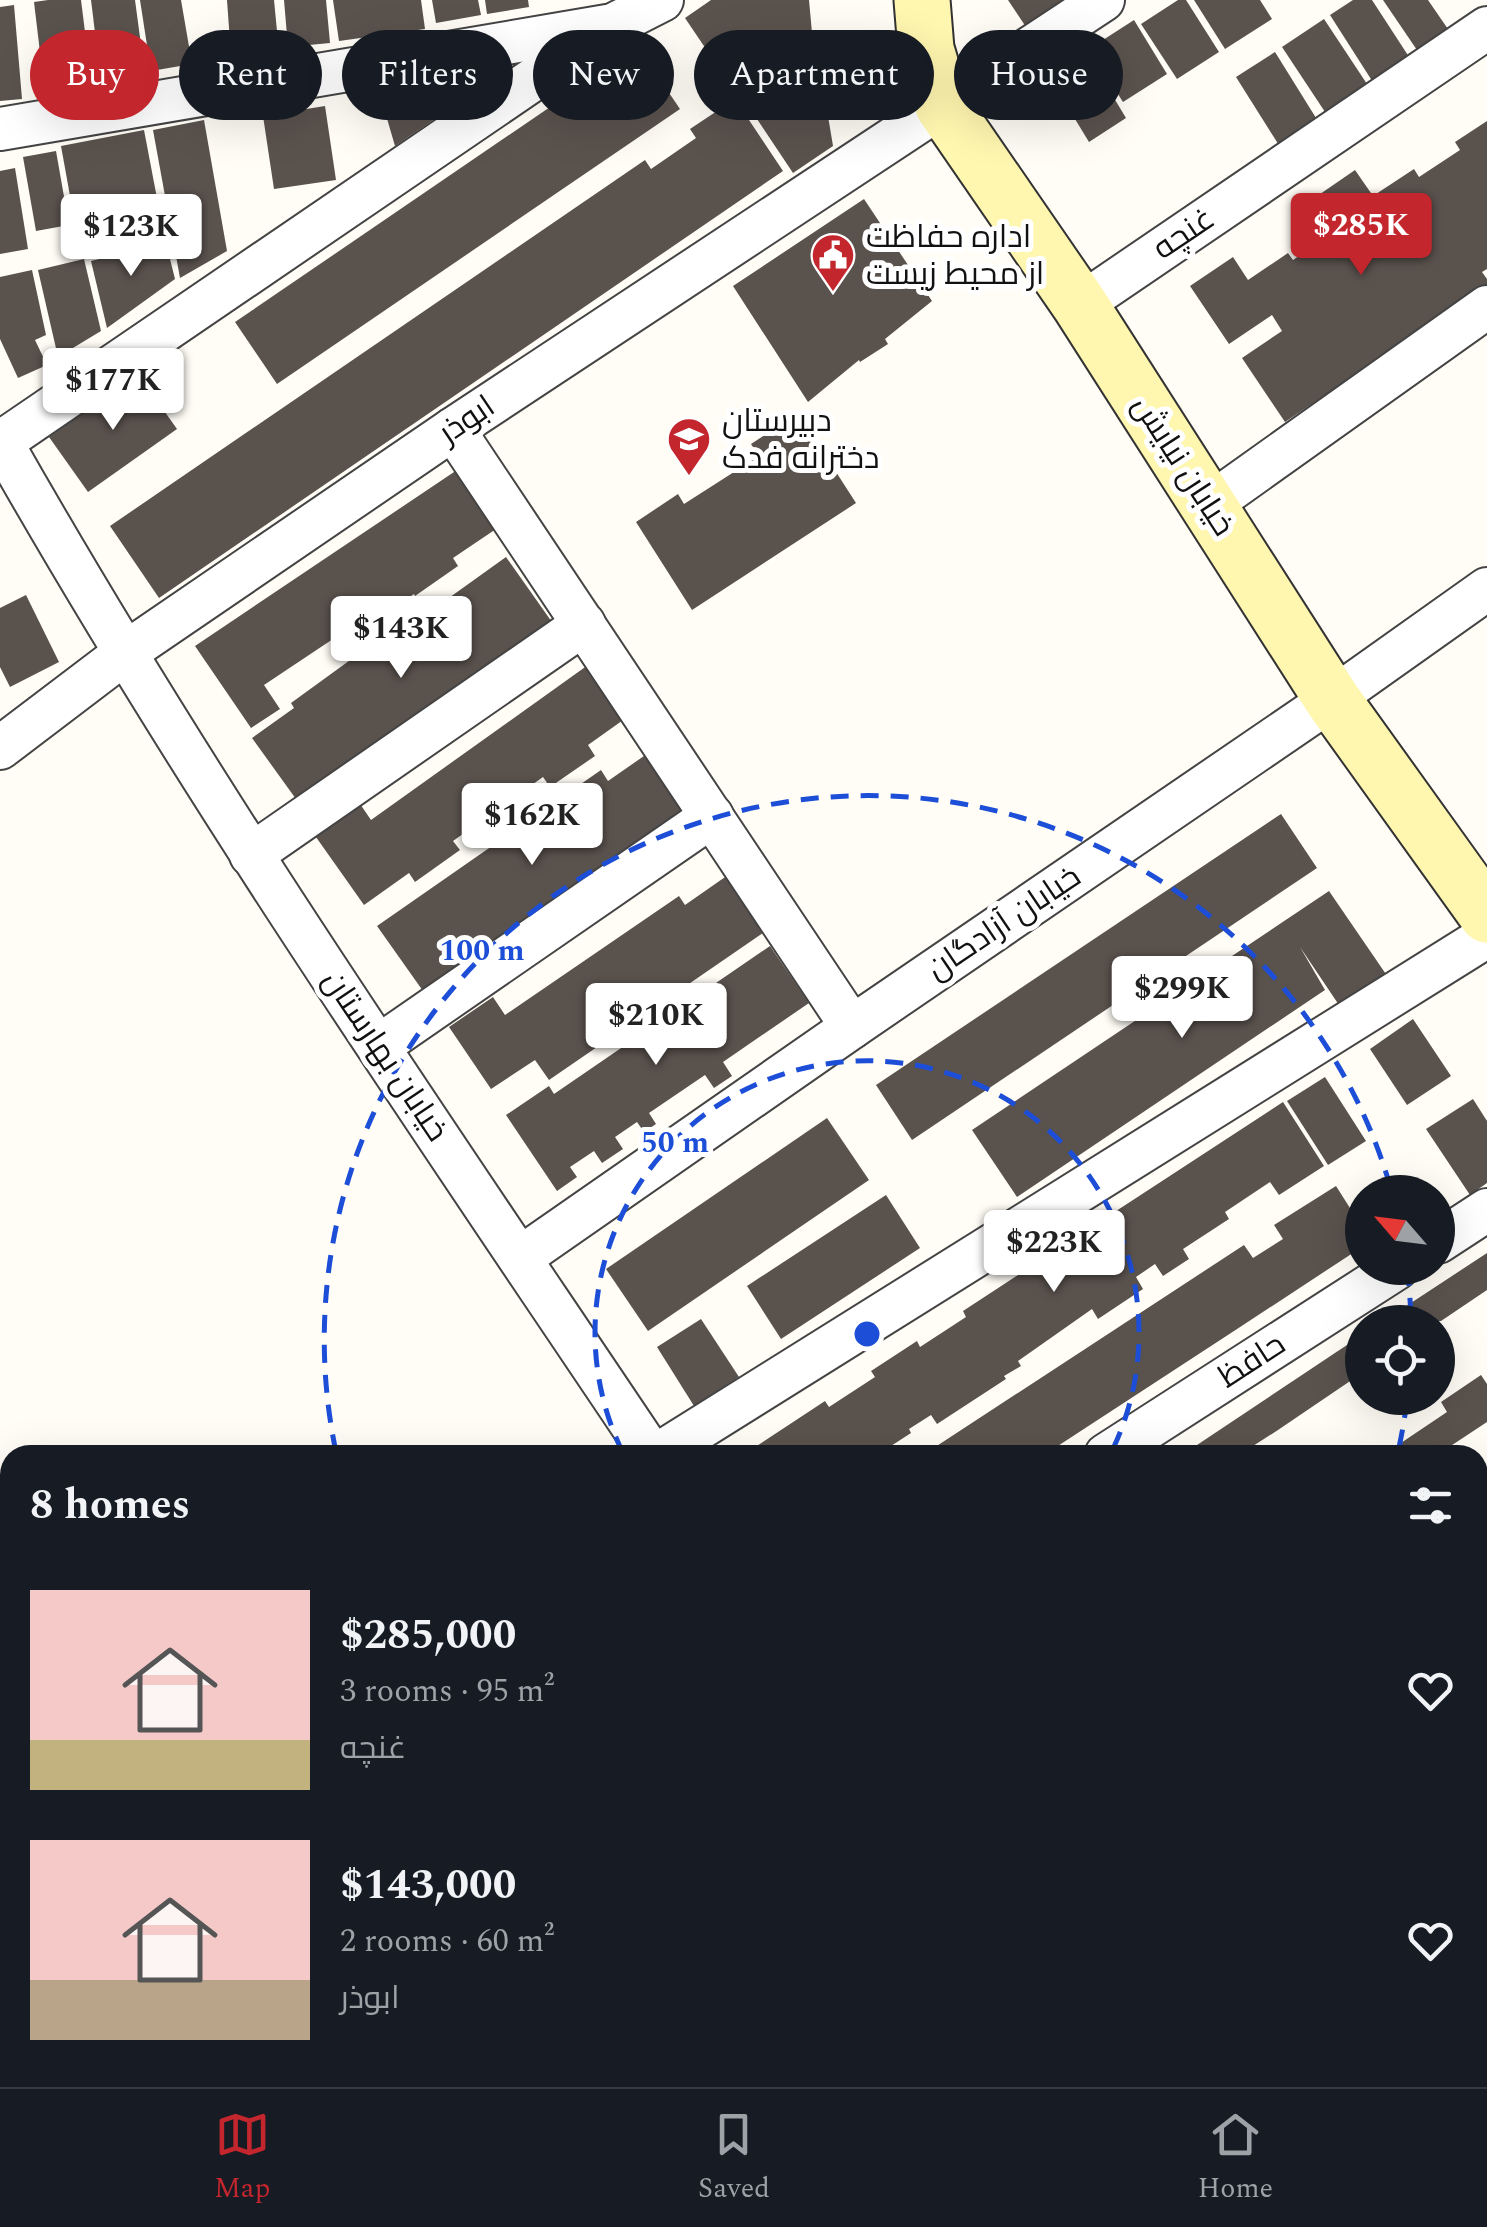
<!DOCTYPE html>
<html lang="en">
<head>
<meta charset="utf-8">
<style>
	:root { --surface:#171b24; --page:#20242c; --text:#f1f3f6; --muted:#9ea1a6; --line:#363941; --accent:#c4262e }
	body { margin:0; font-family:Spectral,Cairo,serif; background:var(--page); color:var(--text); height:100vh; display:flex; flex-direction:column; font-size:38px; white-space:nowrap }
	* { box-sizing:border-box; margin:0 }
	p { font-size:32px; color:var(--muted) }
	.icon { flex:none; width:55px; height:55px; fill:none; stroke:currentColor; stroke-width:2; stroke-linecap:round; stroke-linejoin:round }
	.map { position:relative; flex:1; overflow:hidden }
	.details { position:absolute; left:0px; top:1445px; width:1488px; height:642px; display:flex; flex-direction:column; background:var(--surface); border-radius:30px 30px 0 0; box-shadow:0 10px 40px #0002 }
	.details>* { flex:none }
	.top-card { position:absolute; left:30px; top:30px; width:1428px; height:90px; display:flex; gap:20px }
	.needle { width:65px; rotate:298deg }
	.fabs { position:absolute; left:1345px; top:1175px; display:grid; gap:20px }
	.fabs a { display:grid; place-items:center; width:110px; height:110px; border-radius:50%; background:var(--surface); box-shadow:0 10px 40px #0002; font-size:50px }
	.price { position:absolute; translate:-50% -85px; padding:0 22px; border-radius:10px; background:#fff; color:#222; font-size:32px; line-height:65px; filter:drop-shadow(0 2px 5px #0008) }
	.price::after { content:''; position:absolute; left:50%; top:60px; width:30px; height:22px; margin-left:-15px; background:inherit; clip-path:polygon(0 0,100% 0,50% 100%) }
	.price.selected { background:var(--accent); color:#fff }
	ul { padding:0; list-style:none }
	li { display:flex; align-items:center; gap:30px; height:250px; padding:0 30px }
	li span { display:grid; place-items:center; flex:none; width:280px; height:200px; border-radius:0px; color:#555 }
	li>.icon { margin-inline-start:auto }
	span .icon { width:120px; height:120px; fill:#fffc; stroke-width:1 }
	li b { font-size:42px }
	h2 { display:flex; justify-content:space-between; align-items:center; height:120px; padding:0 30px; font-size:42px }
	.tag { padding:0 35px; border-radius:45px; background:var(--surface); box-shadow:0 10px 40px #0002; font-size:35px; line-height:90px }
	.tag.selected { background:var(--accent); color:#fff }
	.tabs { display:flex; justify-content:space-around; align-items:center; height:140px; border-top:2px solid var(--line); background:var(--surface); font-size:28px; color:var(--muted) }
	.tabs a { display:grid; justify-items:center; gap:5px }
	.tabs .selected { color:var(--accent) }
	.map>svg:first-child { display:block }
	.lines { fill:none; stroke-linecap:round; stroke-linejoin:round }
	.stream { stroke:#3f96cf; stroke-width:11 }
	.building { fill:#5a524d }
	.street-casing { stroke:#444; stroke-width:46 }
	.secondary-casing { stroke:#333; stroke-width:59 }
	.street { stroke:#fff; stroke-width:42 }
	.secondary { stroke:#fff6b0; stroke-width:55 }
	.ring { fill:none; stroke:#1d4ed8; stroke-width:5; stroke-dasharray:18 12 }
	.labels { text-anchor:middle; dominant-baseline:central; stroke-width:10; stroke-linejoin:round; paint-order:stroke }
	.street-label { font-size:32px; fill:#111; stroke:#fff }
	.poi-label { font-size:32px; fill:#111; stroke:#fff; text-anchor:start }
	.centre { fill:#1d4ed8; stroke:#fff; stroke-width:5 }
	.ring-label { font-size:30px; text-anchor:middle; font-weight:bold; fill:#1d4ed8; stroke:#fff; stroke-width:10; stroke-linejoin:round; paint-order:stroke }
</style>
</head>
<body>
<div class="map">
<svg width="1487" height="2087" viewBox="0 0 1487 2087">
	<rect width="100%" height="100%" fill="#fffdf5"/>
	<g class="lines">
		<g class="stream">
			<polyline points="767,2078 788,2087"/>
			<polyline points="719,2087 742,2078"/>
		</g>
	</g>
	<g class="building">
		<polygon points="48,0 81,0 92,88 45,94 34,2"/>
		<polygon points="91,0 135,0 145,75 101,81"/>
		<polygon points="140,0 181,0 192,64 151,71"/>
		<polygon points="227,0 274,0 279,52 231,56"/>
		<polygon points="284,0 326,0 330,43 288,47"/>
		<polygon points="333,0 421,0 425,29 339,41"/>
		<polygon points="432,0 478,0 481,15 436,23"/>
		<polygon points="485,0 528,0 529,7 487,14"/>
		<polygon points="711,0 809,0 813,44 737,95 685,18"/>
		<polygon points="1008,0 1085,0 1032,36"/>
		<polygon points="1178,0 1186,0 1219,52 1177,79 1141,24"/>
		<polygon points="1194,0 1260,0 1272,19 1225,49"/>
		<polygon points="1353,0 1372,0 1413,63 1376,87 1330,15"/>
		<polygon points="1383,0 1428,0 1450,32 1419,53"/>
		<polygon points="14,5 22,99 0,101 0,7"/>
		<polygon points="1324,19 1371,90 1329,118 1282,47"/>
		<polygon points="1134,20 1167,74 1123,102 1089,49"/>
		<polygon points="638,47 680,109 277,384 235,322"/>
		<polygon points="1085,50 1126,118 1089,142 1047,73"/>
		<polygon points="1275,52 1321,126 1282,150 1236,77"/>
		<polygon points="818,56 833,146 793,173 747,104"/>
		<polygon points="429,83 439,116 395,146 381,98"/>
		<polygon points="735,99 783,171 159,598 110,526 645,160 651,169 696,138 690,129"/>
		<polygon points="325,106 336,180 274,189 263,116"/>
		<polygon points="204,120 227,251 180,278 153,130"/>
		<polygon points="1487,121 1487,269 1482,272 1487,279 1487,286 1285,422 1242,358 1282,331 1272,315 1229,344 1190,286 1233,257 1248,280 1288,253 1293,260 1333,233 1310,201 1355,170 1373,196 1414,169 1419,177 1460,150 1455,142"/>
		<polygon points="144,130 164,235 80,251 61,146"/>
		<polygon points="56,151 69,225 36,231 23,157"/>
		<polygon points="15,168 28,249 0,254 0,171"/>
		<polygon points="864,199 932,301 885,339 888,344 860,362 859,360 808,402 733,286"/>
		<polygon points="166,243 175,279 107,328 91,261"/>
		<polygon points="84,259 101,331 58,357 38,270"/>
		<polygon points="32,270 46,335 35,340 47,365 18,378 0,339 0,277"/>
		<polygon points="138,374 177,429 88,492 49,437"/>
		<polygon points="798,413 856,503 692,610 636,522 678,494 684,504 759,456 751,444"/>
		<polygon points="457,470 496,529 453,558 458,566 415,596 414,594 370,624 366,617 264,685 280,709 251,728 195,646"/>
		<polygon points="506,557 554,625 301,806 252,738 294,708 291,703 375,642 379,648"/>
		<polygon points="26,595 59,662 10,687 0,667 0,608"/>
		<polygon points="595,660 633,713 588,745 595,756 550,787 543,777 453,841 460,850 415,882 409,873 364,905 311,830 356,798 371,820"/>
		<polygon points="654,749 691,804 423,991 377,926 601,770 608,781"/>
		<polygon points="1281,814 1317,868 912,1140 876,1085"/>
		<polygon points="728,875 766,931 549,1080 535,1060 491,1089 449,1027 493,997 505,1015 679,896 685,905"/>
		<polygon points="1329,891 1392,983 1345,1014 1300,947 1325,990 1017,1197 972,1130"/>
		<polygon points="770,946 809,1003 723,1062 732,1076 714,1088 705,1075 649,1113 656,1124 644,1132 637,1122 615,1137 623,1149 602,1163 594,1151 570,1167 577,1177 557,1191 506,1115 549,1086 554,1094"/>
		<polygon points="1413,1019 1451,1076 1407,1105 1370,1049"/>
		<polygon points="1325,1077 1366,1141 1328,1165 1287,1101"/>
		<polygon points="1473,1099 1487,1121 1487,1183 1470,1195 1426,1129"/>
		<polygon points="1283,1102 1324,1166 1279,1195 1270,1182 1225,1212 1229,1219 1183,1249 1189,1259 1163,1276 1155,1264 1136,1277 1143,1289 1098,1319 1092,1309 1018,1361 1021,1366 1004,1376 1006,1379 937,1424 931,1415 909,1429 911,1433 877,1455 743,1455 825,1401 829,1407 875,1377 871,1371 917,1341 920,1347 966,1317 963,1311"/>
		<polygon points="827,1118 869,1180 648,1331 606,1269"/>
		<polygon points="1336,1186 1362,1227 1362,1247 1234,1331 1044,1455 923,1455 1244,1245 1253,1258 1283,1239 1274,1225"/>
		<polygon points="886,1195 920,1248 781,1339 747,1286"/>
		<polygon points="1487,1253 1487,1290 1441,1321 1382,1322"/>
		<polygon points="701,1319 739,1377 694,1406 657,1347"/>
		<polygon points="1362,1335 1362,1373 1278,1430 1239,1455 1182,1455"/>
		<polygon points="1481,1375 1487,1384 1487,1422 1437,1455 1383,1455 1447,1412 1441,1402"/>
		<polygon points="1487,1544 1487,1575 1478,1582 1478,1550"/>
		<polygon points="1487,1672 1487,1707 1478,1714 1478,1678"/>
		<polygon points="1487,1872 1487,1917 1478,1902 1478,1878"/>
		<polygon points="1487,1976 1487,2048 1481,2052 1478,2047 1478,1982"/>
		<polygon points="1156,2078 1227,2078 1233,2087 1143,2087"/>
		<polygon points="1317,2078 1414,2078 1421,2087 1390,2087 1388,2084 1385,2087 1302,2087"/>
	</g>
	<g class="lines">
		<g class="street-casing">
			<g id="street">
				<polyline points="0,129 613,25 662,0"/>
				<polyline points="1080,305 1487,28"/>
				<polyline points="453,429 852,1027"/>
				<path d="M0,440C198,790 428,1121 652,1455"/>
				<polyline points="0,443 613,25"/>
				<polyline points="1209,505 1487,307"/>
				<polyline points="0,748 125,653 453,429 1103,0"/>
				<polyline points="251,855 584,624"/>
				<polyline points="379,1046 712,816"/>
				<polyline points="1438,1242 1487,1210"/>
				<polyline points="520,1258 852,1027 1332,699 1487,589"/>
				<polyline points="657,1455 1487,936"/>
				<polyline points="1106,1455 1397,1268"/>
				<polyline points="1478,1506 1487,1500"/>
				<polyline points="1478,1810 1487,1804"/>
				<polyline points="1069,2078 1075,2087"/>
			</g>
		</g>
		<g class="secondary-casing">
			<polyline id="secondary" points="922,0 926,49 943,106 1080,305 1332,699 1487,915"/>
		</g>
		<use href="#street" class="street"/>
		<use href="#secondary" class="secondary"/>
	</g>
	<g class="ring">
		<path d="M623 1453A272 272 0 1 1 1111 1453"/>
		<path d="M1407 1400A544 544 0 0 1 1398 1452M336 1452A544 544 0 0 1 1391 1189M1407 1268A544 544 0 0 1 1411 1320"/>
	</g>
	<defs>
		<g id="civic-pin" transform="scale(2.25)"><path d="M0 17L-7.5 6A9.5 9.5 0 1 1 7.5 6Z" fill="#c4262e" stroke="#fff"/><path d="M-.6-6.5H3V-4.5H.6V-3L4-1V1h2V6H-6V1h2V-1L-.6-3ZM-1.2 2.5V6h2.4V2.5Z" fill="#fff"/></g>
		<g id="school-pin" transform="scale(2.25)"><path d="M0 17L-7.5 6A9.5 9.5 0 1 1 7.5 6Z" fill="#c4262e" stroke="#fff"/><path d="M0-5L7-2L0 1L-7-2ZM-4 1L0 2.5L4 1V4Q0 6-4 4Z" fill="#fff"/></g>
	</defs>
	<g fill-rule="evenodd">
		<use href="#civic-pin" x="833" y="255"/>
		<use href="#school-pin" x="689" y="439"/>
	</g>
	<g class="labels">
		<g class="street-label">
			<text transform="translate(1184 234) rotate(-34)">غنچه</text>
			<text transform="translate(467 420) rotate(-34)">ابوذر</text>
			<text transform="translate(1183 466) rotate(57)">خیابان نیایش</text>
			<text transform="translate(1004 923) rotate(-34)">خیابان آزادگان</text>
			<text transform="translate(385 1056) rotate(56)">خیابان بهارستان</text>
			<text transform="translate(1252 1361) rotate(-33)">حافظ</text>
		</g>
		<g class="poi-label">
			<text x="866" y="237">اداره حفاظت<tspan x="866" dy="37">از محیط زیست</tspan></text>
			<text x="722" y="421">دبیرستان<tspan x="722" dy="37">دخترانه فدک</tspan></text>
		</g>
	</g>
	<circle cx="867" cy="1334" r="15" class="centre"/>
	<g class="ring-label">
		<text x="482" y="960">100 m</text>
		<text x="675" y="1152">50 m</text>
	</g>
</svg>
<div class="fabs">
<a><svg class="needle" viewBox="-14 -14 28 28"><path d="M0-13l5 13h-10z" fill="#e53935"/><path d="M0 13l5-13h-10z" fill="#9ea1a6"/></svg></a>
<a><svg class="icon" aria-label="locate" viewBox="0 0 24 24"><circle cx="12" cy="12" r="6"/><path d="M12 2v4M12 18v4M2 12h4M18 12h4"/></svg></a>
</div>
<b class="price selected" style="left:1361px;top:278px">$285K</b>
<b class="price" style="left:131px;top:279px">$123K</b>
<b class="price" style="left:113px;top:433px">$177K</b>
<b class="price" style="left:401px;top:681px">$143K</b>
<b class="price" style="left:532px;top:868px">$162K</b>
<b class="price" style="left:1182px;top:1041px">$299K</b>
<b class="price" style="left:656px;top:1068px">$210K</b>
<b class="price" style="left:1054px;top:1295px">$223K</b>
<div class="top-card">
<a class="tag selected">Buy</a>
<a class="tag">Rent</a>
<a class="tag">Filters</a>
<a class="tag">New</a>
<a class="tag">Apartment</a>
<a class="tag">House</a>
</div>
<section class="details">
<h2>8 homes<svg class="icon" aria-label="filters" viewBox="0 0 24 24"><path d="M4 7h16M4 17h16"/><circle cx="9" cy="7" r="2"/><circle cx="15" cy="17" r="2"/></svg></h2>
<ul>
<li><span style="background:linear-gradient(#f6c9c9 75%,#c2b280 0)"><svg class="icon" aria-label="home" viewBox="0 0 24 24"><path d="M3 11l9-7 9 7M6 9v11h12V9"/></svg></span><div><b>$285,000</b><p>3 rooms · 95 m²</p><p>غنچه</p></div><svg class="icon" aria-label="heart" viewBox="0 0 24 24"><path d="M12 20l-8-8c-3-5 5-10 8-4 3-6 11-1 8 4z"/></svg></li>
<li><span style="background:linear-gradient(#f6c9c9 70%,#b9a48a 0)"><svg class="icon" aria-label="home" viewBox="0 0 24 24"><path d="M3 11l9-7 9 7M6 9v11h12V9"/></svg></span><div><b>$143,000</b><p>2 rooms · 60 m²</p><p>ابوذر</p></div><svg class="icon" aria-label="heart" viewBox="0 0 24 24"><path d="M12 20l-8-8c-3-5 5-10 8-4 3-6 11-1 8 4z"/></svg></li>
</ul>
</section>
</div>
<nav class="tabs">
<a class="selected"><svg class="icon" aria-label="map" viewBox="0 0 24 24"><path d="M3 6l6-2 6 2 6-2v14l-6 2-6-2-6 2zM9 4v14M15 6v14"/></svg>Map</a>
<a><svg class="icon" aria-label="saved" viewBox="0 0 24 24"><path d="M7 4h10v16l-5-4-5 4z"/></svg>Saved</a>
<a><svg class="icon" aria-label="home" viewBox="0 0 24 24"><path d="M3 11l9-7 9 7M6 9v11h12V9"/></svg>Home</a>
</nav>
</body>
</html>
